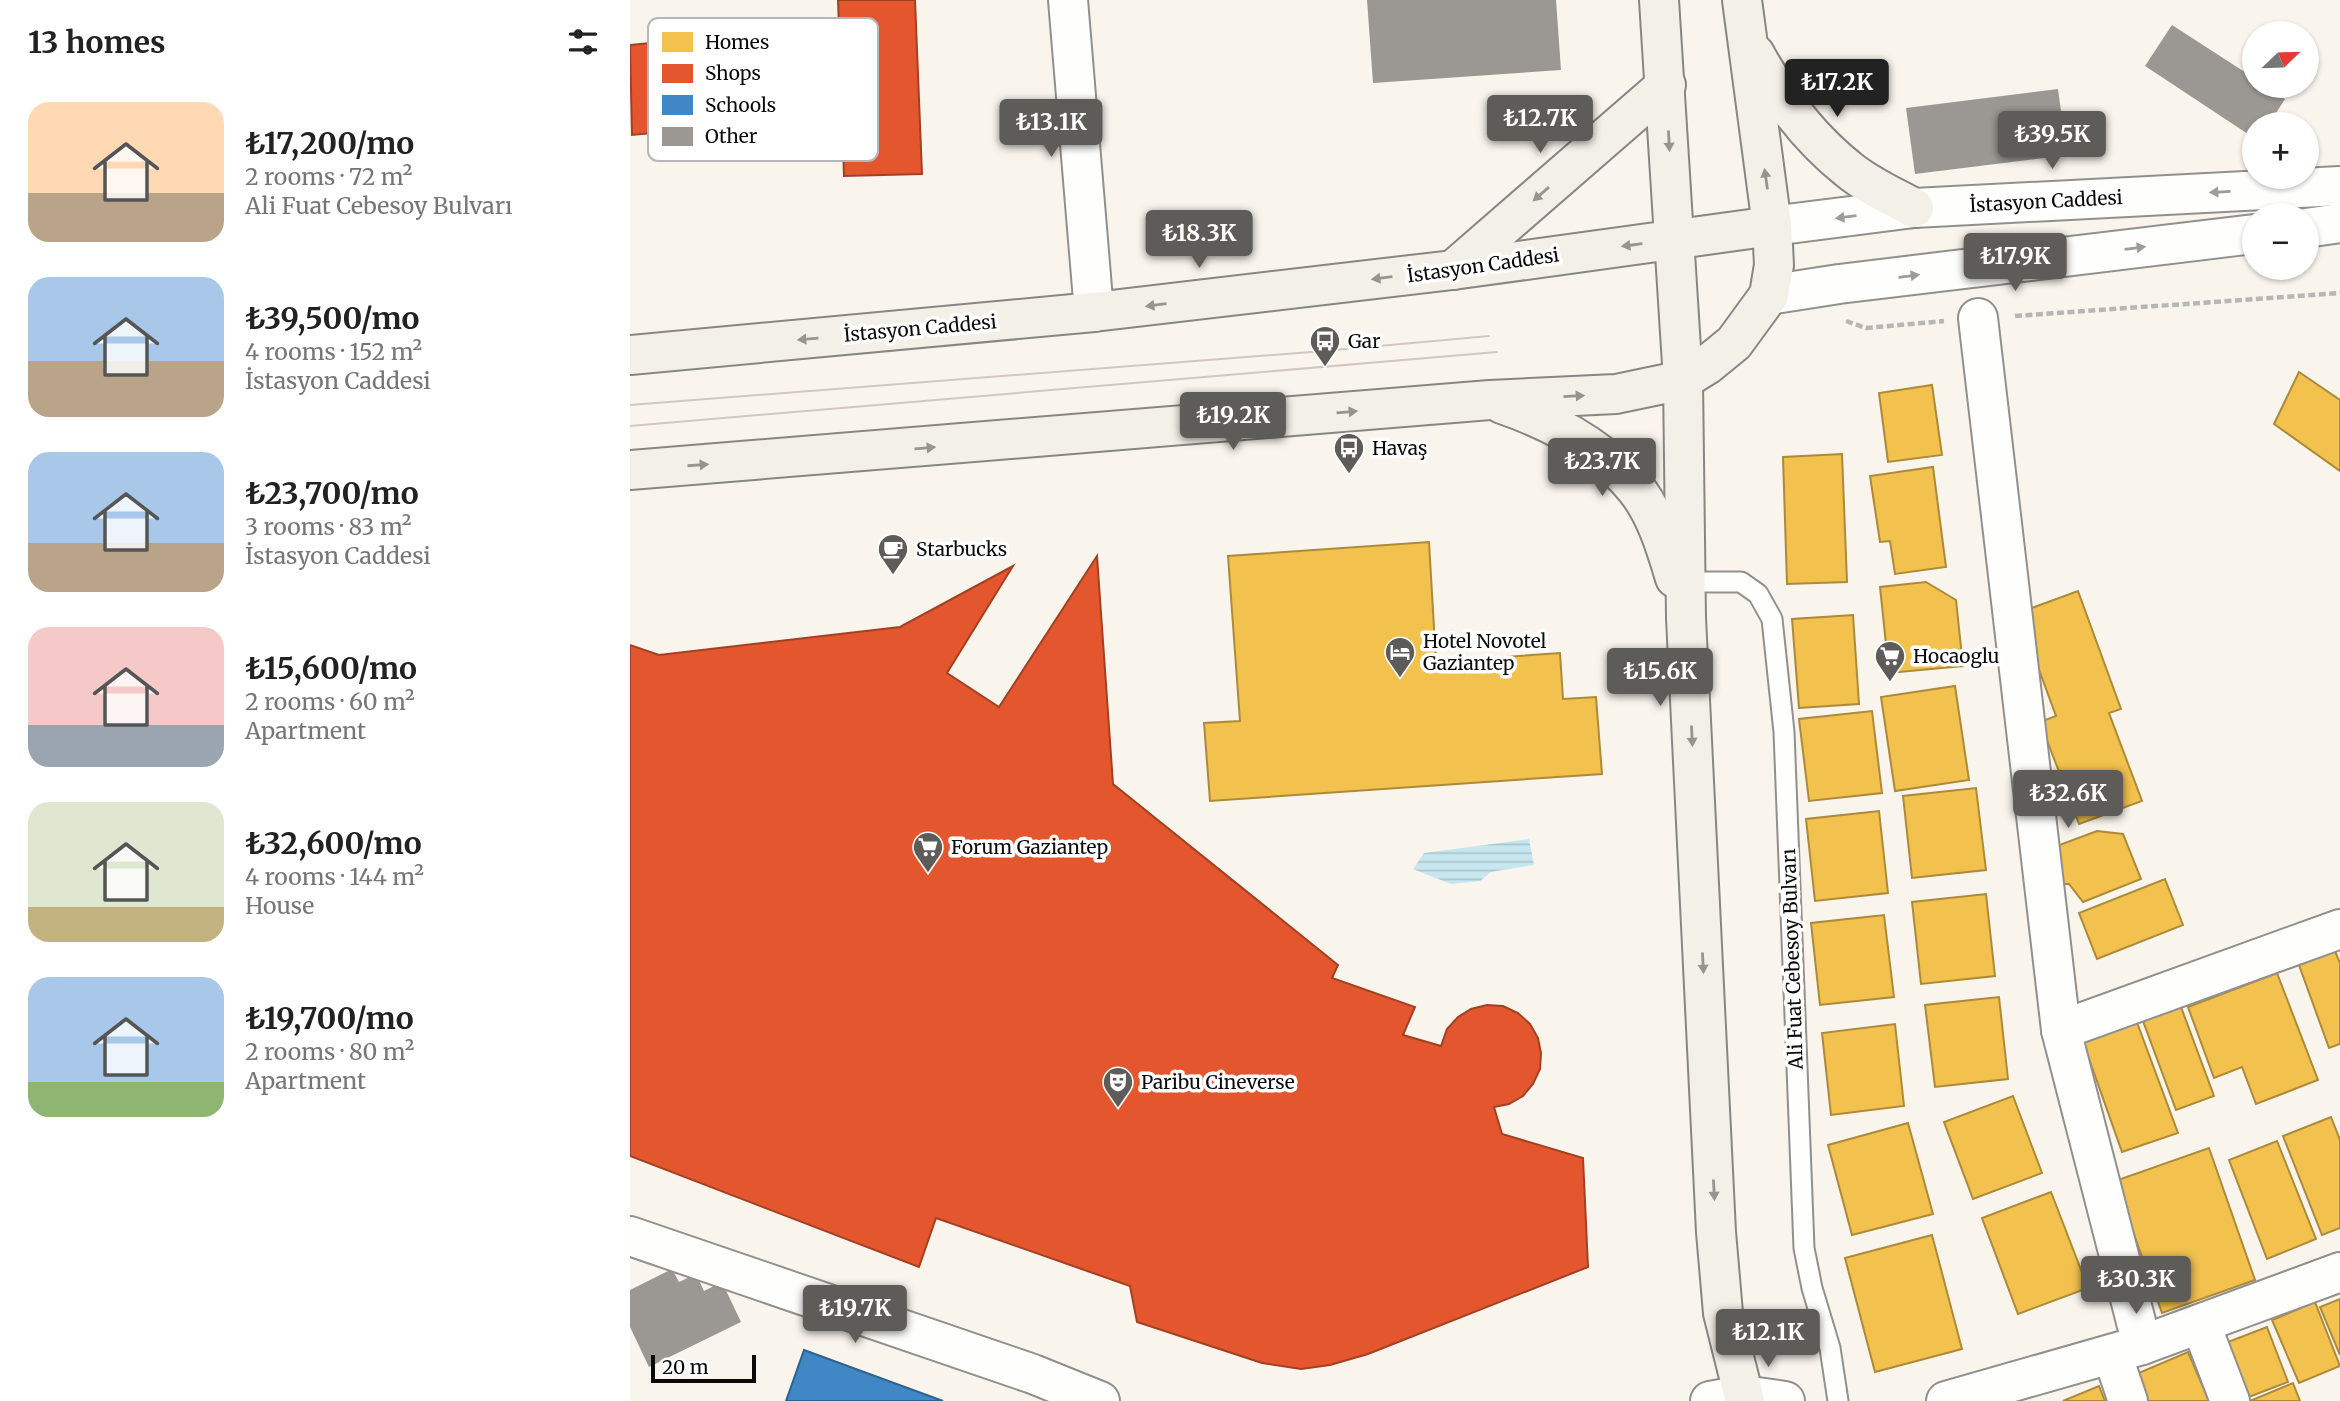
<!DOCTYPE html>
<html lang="en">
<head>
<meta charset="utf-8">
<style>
	:root { --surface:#fff; --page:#f2f2f2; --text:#222; --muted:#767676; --accent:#5e5c59 }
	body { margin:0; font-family:Merriweather,serif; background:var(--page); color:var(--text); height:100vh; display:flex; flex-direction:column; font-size:26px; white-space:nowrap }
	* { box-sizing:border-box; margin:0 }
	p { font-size:23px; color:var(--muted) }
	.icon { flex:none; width:38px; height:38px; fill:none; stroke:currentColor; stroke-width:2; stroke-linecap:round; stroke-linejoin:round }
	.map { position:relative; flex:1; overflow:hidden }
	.panel { display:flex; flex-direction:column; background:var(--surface); width:630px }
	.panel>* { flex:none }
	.needle { width:46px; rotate:67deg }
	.fabs { position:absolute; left:1612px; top:21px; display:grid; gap:14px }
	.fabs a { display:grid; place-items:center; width:77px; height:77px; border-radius:50%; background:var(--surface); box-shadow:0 2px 5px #0004; font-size:35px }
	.scale { position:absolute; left:21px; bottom:18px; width:105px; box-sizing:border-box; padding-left:7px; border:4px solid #0a0a0a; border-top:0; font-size:19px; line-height:24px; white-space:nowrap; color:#0a0a0a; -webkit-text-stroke:5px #fff; paint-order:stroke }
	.price { position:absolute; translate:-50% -60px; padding:0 16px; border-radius:7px; background:var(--accent); color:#fff; font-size:23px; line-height:46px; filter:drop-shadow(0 2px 4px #0008) }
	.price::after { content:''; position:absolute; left:50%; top:42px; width:21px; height:16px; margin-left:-10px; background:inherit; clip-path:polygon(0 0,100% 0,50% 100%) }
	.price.active { background:#222; color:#fff }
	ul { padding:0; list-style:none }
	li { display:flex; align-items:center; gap:21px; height:175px; padding:0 28px }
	li span { display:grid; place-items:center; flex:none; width:196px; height:140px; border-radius:21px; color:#555 }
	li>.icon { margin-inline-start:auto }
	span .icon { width:84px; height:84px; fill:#fffc; stroke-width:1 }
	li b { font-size:30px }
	h2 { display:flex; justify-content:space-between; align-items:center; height:84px; padding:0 28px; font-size:30px }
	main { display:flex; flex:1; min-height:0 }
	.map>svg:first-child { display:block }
	.water { fill:url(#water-rules) }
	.homes { fill:#f2c14e; stroke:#ac8a3a; stroke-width:2 }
	.shops { fill:#e4572e; stroke:#a34023; stroke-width:2 }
	.schools { fill:#3f88c5; stroke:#2f628d; stroke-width:2 }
	.building { fill:#9b9894 }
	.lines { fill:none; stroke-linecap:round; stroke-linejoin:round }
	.lane-casing { stroke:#92908c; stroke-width:23 }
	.street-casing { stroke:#92908c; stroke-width:42 }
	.secondary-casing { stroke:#888683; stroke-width:42 }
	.path { stroke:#b7b6b5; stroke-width:4.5; stroke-dasharray:7 3.5; stroke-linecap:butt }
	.lane { stroke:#fefefc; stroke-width:19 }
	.street { stroke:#fefefc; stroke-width:38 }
	.secondary { stroke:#f3f0e8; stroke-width:38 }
	.tram { stroke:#d4c5c6; stroke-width:2 }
	.oneway { fill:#96948f }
	.oneway2 { fill:#9c9c9b }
	.labels { text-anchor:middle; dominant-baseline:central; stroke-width:7; stroke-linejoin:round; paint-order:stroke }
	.street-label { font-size:19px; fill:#0a0a0a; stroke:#fff }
	.poi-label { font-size:19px; fill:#0a0a0a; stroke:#fff; text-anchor:start }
	.key { fill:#fff; stroke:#b6b6b6; stroke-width:2 }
	.key-label { font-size:19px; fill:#0a0a0a }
</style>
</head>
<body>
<main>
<section class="panel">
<h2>13 homes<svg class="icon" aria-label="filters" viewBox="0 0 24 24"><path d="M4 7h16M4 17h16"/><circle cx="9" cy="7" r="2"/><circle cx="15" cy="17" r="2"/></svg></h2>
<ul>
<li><span style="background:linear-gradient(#ffd9b3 65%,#b9a48a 0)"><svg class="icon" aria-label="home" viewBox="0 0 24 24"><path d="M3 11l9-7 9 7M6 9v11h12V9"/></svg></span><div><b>₺17,200/mo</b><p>2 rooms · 72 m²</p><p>Ali Fuat Cebesoy Bulvarı</p></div></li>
<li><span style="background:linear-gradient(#a9c7e8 60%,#b9a48a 0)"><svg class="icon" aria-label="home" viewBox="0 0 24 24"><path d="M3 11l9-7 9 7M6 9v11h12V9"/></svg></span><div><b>₺39,500/mo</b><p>4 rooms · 152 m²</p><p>İstasyon Caddesi</p></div></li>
<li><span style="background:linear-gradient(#a9c7e8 65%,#b9a48a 0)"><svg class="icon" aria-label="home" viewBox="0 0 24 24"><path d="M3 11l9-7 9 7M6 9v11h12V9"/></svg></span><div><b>₺23,700/mo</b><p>3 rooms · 83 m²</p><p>İstasyon Caddesi</p></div></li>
<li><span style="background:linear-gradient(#f6c9c9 70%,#9aa5b1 0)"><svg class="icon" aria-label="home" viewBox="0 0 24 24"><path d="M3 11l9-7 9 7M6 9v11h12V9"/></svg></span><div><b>₺15,600/mo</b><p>2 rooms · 60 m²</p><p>Apartment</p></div></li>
<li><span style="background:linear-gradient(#dfe7d0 75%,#c2b280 0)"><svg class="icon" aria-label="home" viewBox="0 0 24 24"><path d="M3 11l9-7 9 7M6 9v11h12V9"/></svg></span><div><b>₺32,600/mo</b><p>4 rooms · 144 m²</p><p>House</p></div></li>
<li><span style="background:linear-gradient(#a9c7e8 75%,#8fb573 0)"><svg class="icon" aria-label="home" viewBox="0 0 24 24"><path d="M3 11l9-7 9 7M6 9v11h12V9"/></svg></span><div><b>₺19,700/mo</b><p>2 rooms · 80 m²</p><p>Apartment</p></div></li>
</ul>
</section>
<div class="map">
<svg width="1710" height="1401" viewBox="0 0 1710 1401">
	<defs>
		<pattern id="water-rules" width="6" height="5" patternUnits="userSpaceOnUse" patternTransform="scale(1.75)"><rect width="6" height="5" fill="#c7e7f0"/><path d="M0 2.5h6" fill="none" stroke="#aac5cc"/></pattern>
	</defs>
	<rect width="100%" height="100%" fill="#f9f5ed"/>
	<polygon class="water" points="899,839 904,865 861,872 850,881 821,884 783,869 794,853"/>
	<g class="homes">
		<polygon points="1669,372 1710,400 1710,471 1644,424"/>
		<polygon points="1302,385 1312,455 1258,462 1249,393"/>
		<polygon points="1212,454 1217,582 1157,584 1153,457"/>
		<polygon points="1303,467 1316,567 1265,574 1260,541 1250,542 1240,476"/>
		<polygon points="799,542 806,662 930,653 933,699 966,697 972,774 580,801 574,723 610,721 598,556"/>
		<polygon points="1296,582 1326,600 1333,666 1259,673 1250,587"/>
		<polygon points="1448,591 1491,709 1479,713 1512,801 1449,824 1410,722 1426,716 1388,613"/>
		<polygon points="1223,615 1229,704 1169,708 1162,619"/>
		<polygon points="1325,686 1339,780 1265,791 1251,697"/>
		<polygon points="1242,711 1252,793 1179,801 1169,719"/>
		<polygon points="1346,788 1356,870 1282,878 1273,796"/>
		<polygon points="1249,811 1258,893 1185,901 1176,819"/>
		<polygon points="1467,831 1493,834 1511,879 1453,902 1439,884 1429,884 1416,850"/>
		<polygon points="1535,879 1553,925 1467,959 1449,913"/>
		<polygon points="1356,894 1365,976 1291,984 1282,902"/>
		<polygon points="1254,915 1264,997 1190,1005 1181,923"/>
		<polygon points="1705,951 1710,963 1710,1044 1699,1048 1669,965"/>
		<polygon points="1647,973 1688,1080 1626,1104 1612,1067 1584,1078 1558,1007"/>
		<polygon points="1369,997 1378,1079 1305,1087 1295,1005"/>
		<polygon points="1551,1007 1584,1096 1546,1110 1513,1021"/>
		<polygon points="1505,1017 1548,1133 1492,1152 1451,1036"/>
		<polygon points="1265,1024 1274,1106 1201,1115 1192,1033"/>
		<polygon points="1383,1096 1412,1173 1343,1199 1314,1122"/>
		<polygon points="1701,1117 1710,1140 1710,1228 1692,1235 1653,1136"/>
		<polygon points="1278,1123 1303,1214 1222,1235 1198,1145"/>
		<polygon points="1647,1141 1686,1239 1637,1259 1599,1160"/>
		<polygon points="1579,1148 1625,1280 1532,1313 1485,1181"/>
		<polygon points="1421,1192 1458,1288 1388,1314 1352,1218"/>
		<polygon points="1302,1235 1332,1349 1245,1372 1215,1258"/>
		<polygon points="1710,1299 1710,1355 1690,1307"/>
		<polygon points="1685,1302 1710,1366 1669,1383 1642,1320"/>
		<polygon points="1637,1327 1658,1382 1611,1400 1590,1345"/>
		<polygon points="1558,1352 1579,1401 1514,1401 1504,1375"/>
		<polygon points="1663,1383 1670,1401 1620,1401"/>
		<polygon points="1469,1386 1475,1401 1433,1401"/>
	</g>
	<g class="shops">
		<polygon points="208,0 285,0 292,174 214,176"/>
		<polygon points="122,33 131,123 2,135 0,45"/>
		<polygon points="467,556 483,784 708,965 702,978 785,1007 773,1035 811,1046 817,1029 828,1017 841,1009 857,1005 873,1006 888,1013 900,1024 908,1038 911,1053 910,1069 903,1084 893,1096 879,1104 864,1107 872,1134 953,1158 958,1267 738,1354 700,1365 671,1369 632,1363 507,1322 500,1286 306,1218 289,1267 0,1156 0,645 29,655 270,627 383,566 317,673 369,707"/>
	</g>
	<polygon class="schools" points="174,1350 313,1401 156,1401"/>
	<g class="building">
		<polygon points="737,0 926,0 931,70 743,83"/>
		<polygon points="1542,25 1624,78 1624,86 1635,86 1655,99 1639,124 1624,124 1624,138 1515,66"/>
		<polygon points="1428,89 1437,155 1285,174 1276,108"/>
		<polygon points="42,1269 49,1282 66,1274 74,1291 92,1282 111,1322 19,1367 0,1327 0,1290"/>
	</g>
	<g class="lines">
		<g class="lane-casing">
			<polyline id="lane" points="1055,582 1111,582 1128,594 1142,619 1154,732 1174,1248 1182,1288 1200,1348 1208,1401"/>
		</g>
		<g class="street-casing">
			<g id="street">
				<polyline points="438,0 464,312"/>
				<polyline points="1142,226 1284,208 1710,186"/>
				<polyline points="1676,228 1710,223"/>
				<polyline points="1139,295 1209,284 1624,234"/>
				<polyline points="1348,318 1431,1030 1512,1345"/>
				<polyline points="1431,1030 1710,929"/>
				<polyline points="0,1236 403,1374 470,1401"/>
				<polyline points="1571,1325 1600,1401"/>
				<polyline points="1482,1354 1498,1401"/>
				<polyline points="1080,1401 1113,1395 1155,1401"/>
				<polyline points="1316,1401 1512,1345 1710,1272"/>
			</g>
		</g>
		<g class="secondary-casing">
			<g id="secondary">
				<polyline points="1029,0 1053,380 1056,618 1086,1232 1093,1313 1115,1401"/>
				<path d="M1125,54C1149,98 1179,138 1218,169C1237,185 1262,196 1284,208"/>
				<polyline points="823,270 1036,85"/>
				<polyline points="0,355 464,312 823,270 1142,226"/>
				<path d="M872,404C921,421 973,448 1006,489C1026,514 1036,548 1045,578"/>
				<polyline points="0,470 860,400 986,394 1053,380 1077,365 1104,343 1139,295 1144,265 1142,226 1112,0"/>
			</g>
		</g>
		<g class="path">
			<polyline points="1385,316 1710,293"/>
			<polyline points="1216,321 1236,328 1314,321"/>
		</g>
		<use href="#lane" class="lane"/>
		<use href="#street" class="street"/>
		<use href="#secondary" class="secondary"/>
		<g class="tram">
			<polyline points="0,405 694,351 859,336"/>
			<polyline points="0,426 867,352"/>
		</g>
	</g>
	<defs><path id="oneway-solid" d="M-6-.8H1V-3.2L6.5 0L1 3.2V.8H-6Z" transform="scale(1.75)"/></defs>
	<g class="oneway">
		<use href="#oneway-solid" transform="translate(1039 141) rotate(87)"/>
		<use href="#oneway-solid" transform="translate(1136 179) rotate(-98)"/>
		<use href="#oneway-solid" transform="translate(911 194) rotate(139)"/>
		<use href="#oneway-solid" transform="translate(1002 245) rotate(172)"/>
		<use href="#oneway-solid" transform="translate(752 278) rotate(173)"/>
		<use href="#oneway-solid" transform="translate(526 305) rotate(173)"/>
		<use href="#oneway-solid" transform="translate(178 339) rotate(175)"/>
		<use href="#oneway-solid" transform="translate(944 396) rotate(-3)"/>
		<use href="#oneway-solid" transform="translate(717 412) rotate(-5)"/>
		<use href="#oneway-solid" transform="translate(295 448) rotate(-5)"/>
		<use href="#oneway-solid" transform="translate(68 465) rotate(-4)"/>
		<use href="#oneway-solid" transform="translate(1062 736) rotate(87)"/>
		<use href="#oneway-solid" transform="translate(1073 963) rotate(87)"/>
		<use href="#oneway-solid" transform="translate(1084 1190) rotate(87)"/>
	</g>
	<g class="oneway2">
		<use href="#oneway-solid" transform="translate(1590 192) rotate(177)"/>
		<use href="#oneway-solid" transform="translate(1216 217) rotate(173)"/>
		<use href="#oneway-solid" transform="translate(1505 248) rotate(-7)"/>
		<use href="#oneway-solid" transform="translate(1279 276) rotate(-7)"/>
	</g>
	<defs>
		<g id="bus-pin" transform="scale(1.575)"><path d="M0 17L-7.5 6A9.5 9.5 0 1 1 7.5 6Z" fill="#5e5c59" stroke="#fff"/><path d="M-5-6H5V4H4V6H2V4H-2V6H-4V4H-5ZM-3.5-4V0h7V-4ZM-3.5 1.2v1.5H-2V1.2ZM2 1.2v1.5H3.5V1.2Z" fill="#fff"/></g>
		<g id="cafe-pin" transform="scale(1.575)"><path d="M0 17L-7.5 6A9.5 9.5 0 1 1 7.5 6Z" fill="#5e5c59" stroke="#fff"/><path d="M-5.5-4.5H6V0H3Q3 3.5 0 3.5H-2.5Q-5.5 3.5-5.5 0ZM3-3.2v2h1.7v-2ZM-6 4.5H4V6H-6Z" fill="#fff"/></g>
		<g id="hotel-pin" transform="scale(1.575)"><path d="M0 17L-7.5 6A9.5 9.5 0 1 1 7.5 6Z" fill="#5e5c59" stroke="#fff"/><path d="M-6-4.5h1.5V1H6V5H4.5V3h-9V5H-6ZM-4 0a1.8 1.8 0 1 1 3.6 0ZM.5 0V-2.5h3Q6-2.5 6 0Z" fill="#fff"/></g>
		<g id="supermarket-pin" transform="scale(1.575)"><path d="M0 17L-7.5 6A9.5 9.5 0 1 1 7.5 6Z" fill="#5e5c59" stroke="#fff"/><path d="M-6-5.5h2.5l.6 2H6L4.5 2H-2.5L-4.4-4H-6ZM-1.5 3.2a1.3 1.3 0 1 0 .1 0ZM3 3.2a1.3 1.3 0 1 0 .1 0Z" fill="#fff"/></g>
		<g id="theatre-pin" transform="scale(1.575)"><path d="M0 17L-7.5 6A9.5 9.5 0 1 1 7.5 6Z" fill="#5e5c59" stroke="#fff"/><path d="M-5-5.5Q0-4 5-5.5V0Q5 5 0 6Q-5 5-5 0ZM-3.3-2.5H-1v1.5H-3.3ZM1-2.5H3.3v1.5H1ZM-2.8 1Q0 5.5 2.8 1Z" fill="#fff"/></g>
	</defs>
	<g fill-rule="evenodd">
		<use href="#bus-pin" x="695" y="341"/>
		<use href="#bus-pin" x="719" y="448"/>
		<use href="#cafe-pin" x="263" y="549"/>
		<use href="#hotel-pin" x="770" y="652"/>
		<use href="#supermarket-pin" x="1260" y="656"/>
		<use href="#supermarket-pin" x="298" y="847"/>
		<use href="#theatre-pin" x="488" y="1082"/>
	</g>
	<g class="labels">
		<g class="street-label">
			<text transform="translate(1416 201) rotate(-3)">İstasyon Caddesi</text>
			<text transform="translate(853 265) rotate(-8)">İstasyon Caddesi</text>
			<text transform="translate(290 328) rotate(-5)">İstasyon Caddesi</text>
			<text transform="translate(1162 959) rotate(-92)">Ali Fuat Cebesoy Bulvarı</text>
		</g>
		<g class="poi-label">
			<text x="718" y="341">Gar</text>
			<text x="742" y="448">Havaş</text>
			<text x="286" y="549">Starbucks</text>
			<text x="793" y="641">Hotel Novotel<tspan x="793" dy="22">Gaziantep</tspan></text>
			<text x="1283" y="656">Hocaoglu</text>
			<text x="321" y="847">Forum Gaziantep</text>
			<text x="511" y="1082">Paribu Cineverse</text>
		</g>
	</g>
	<rect x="18" y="18" width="230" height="143" rx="10" class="key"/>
	<rect x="32" y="32" width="31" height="20" fill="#f2c14e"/>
	<rect x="32" y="64" width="31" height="19" fill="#e4572e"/>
	<rect x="32" y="95" width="31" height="20" fill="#3f88c5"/>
	<rect x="32" y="127" width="31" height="19" fill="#9b9894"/>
	<g class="key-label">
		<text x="75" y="49">Homes</text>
		<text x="75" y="80">Shops</text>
		<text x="75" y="112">Schools</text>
		<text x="75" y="143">Other</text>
	</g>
</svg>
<div class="fabs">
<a><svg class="needle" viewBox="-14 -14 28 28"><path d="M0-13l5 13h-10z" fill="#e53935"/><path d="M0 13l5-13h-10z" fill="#767676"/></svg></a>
<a>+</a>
<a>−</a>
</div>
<div class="scale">20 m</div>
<b class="price active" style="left:1207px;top:119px">₺17.2K</b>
<b class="price" style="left:910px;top:155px">₺12.7K</b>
<b class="price" style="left:421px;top:159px">₺13.1K</b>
<b class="price" style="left:1422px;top:171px">₺39.5K</b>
<b class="price" style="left:569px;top:270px">₺18.3K</b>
<b class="price" style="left:1385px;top:293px">₺17.9K</b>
<b class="price" style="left:603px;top:452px">₺19.2K</b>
<b class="price" style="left:972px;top:498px">₺23.7K</b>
<b class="price" style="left:1030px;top:708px">₺15.6K</b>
<b class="price" style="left:1438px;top:830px">₺32.6K</b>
<b class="price" style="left:1506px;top:1316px">₺30.3K</b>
<b class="price" style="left:225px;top:1345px">₺19.7K</b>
<b class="price" style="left:1138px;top:1369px">₺12.1K</b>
</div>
</main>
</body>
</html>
